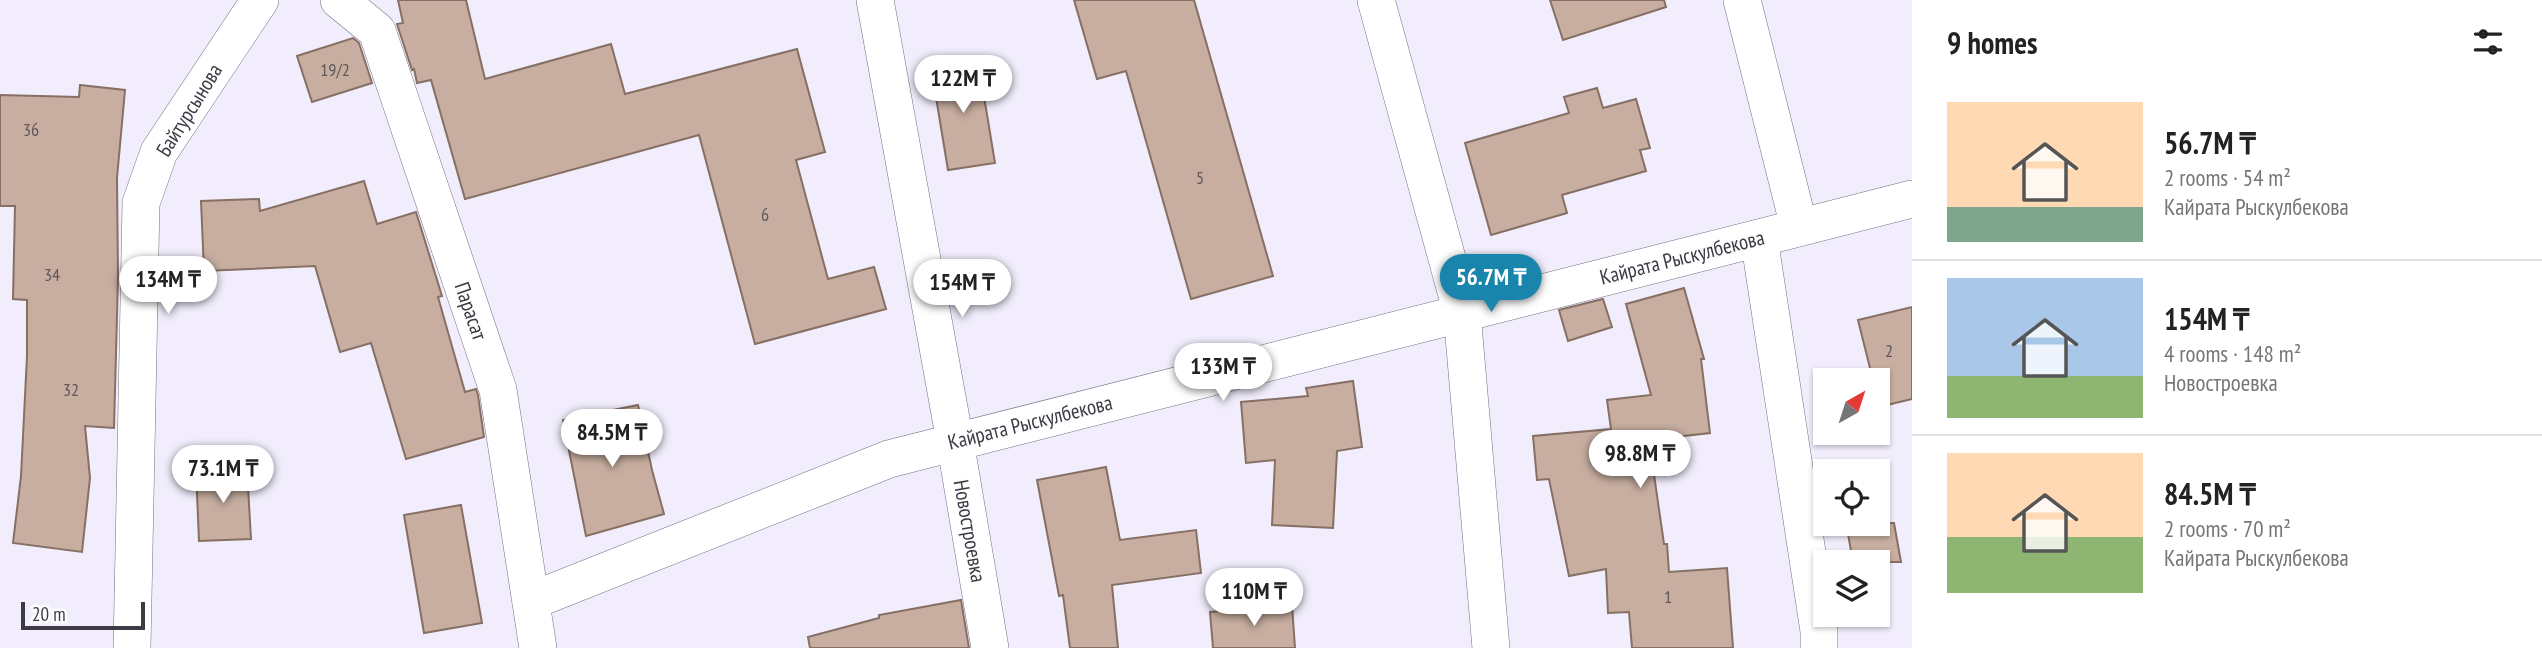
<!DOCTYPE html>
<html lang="en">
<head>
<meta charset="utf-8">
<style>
	:root { --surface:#fff; --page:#f6f6f6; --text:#222; --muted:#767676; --line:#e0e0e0; --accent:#1985ad }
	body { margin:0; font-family:"PT Sans Narrow",sans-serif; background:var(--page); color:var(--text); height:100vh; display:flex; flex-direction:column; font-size:26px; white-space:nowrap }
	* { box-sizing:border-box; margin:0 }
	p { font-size:23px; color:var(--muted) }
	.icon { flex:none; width:38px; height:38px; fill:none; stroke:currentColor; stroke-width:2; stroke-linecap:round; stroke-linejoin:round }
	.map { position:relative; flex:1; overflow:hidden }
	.details { display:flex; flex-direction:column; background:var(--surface); width:630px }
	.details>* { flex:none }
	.needle { width:46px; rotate:39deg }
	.buttons { position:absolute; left:1813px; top:368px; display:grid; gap:14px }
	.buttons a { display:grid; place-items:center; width:77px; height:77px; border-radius:0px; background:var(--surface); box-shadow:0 2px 5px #0004; font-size:35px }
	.scale { position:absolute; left:21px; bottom:18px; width:124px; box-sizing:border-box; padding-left:7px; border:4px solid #3d3a44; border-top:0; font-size:19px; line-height:24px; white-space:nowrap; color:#3d3a44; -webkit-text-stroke:5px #fdfdfd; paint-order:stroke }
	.price { position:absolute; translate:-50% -60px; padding:0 16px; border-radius:24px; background:#fff; color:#222; font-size:23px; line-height:46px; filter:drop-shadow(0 2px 4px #0008) }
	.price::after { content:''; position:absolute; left:50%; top:42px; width:21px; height:16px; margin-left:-10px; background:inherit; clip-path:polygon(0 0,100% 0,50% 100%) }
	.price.current { background:var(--accent); color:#fff }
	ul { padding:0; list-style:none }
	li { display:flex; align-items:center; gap:21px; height:175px; padding:0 35px }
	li+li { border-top:2px solid var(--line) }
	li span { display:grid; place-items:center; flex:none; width:196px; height:140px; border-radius:0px; color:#555 }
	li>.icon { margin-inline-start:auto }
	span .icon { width:84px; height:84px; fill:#fffc; stroke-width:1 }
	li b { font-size:30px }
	h2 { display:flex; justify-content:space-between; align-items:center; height:84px; padding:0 35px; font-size:30px }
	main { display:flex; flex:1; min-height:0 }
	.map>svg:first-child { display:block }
	.building { fill:#c7aea0; stroke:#866f63; stroke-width:2 }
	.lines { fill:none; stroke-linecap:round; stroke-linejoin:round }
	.minor-casing { stroke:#756f85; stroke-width:38 }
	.minor { stroke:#fff; stroke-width:37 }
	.labels { text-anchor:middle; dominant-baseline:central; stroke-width:5; stroke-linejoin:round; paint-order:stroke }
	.number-label { font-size:18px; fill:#60575b }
	.street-label { font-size:21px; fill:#3d3a44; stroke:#fdfdfd }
</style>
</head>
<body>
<main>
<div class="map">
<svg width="1912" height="648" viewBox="0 0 1912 648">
	<rect width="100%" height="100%" fill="#f1edfc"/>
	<g class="building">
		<polygon points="398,0 466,0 485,79 611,44 625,94 797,49 825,152 796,160 828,279 874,267 886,309 755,344 699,135 465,199 431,80 417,83 414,69 412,70 397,24 403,23"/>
		<polygon points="1074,0 1194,0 1273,276 1191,299 1126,71 1097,79"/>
		<polygon points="1550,0 1664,0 1666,7 1563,40"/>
		<polygon points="353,38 359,43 372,83 312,102 297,56"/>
		<polygon points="978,60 995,163 948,170 931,67"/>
		<polygon points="80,85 125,90 117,178 118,278 114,428 85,426 90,478 82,552 13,543 21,476 27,356 27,300 13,299 15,206 0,206 0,95 79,97"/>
		<polygon points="1597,88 1603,108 1636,99 1650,148 1640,150 1646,171 1562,195 1567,213 1491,235 1465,143 1569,113 1564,97"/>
		<polygon points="364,181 377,224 416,212 442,296 438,297 465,392 476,389 478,395 484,437 406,459 371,343 340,352 315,266 204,271 201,201 259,199 260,211"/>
		<polygon points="1684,288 1704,359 1701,359 1710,433 1649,440 1664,544 1667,544 1669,572 1727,568 1733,648 1632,648 1629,612 1608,613 1606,569 1569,576 1549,479 1537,480 1533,436 1611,429 1607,400 1651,395 1626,304"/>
		<polygon points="1603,299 1612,327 1568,341 1559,310"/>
		<polygon points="1912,307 1912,399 1879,407 1878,380 1873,380 1858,320"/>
		<polygon points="1353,381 1362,447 1337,451 1333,528 1272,525 1275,460 1246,463 1241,402 1308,396 1306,388"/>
		<polygon points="638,405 652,470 664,514 586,536 563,420"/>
		<polygon points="1106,467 1120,540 1196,530 1201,573 1112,585 1118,648 1070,648 1063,595 1059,596 1037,480"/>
		<polygon points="247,469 251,539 199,541 196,471"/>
		<polygon points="461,505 482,623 424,633 404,515"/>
		<polygon points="1846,523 1894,523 1901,562 1853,562"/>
		<polygon points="961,600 969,648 810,648 808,637 879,618 879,615"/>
		<polygon points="1292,605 1295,648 1213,648 1210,612"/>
	</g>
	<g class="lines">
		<g class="minor-casing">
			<g id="minor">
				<polyline points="339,0 377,31 498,390 538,648"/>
				<polyline points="875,0 955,441 990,648"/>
				<polyline points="1376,0 1462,313 1491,648"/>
				<polyline points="1742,0 1799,227"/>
				<polyline points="1759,238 1819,631 1819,648"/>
				<polyline points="531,601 889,459 1912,199"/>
				<polyline points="132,648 141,203 159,152 260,0"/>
			</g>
		</g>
		<use href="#minor" class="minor"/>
	</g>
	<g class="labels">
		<g class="number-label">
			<text x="335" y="69">19/2</text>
			<text x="31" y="129">36</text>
			<text x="1200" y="177">5</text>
			<text x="765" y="214">6</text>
			<text x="52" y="274">34</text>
			<text x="1889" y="350">2</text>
			<text x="71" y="389">32</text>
			<text x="1668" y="596">1</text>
		</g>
		<g class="street-label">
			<text transform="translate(189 110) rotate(-58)">Байтурсынова</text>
			<text transform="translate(1682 257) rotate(-14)">Кайрата Рыскулбекова</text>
			<text transform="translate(471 311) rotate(71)">Парасат</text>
			<text transform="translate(1030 422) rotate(-14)">Кайрата Рыскулбекова</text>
			<text transform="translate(970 531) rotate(80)">Новостроевка</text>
		</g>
	</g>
</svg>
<div class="buttons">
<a><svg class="needle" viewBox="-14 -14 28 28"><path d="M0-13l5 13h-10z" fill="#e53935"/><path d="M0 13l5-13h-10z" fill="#767676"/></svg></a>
<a><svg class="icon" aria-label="locate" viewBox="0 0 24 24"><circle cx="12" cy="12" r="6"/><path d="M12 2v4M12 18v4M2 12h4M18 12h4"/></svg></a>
<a><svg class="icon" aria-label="layers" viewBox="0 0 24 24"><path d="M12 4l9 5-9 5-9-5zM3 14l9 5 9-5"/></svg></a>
</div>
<div class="scale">20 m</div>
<b class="price" style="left:963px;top:115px">122M ₸</b>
<b class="price current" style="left:1491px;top:314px">56.7M ₸</b>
<b class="price" style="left:168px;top:316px">134M ₸</b>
<b class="price" style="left:962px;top:319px">154M ₸</b>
<b class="price" style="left:1223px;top:403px">133M ₸</b>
<b class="price" style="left:612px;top:469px">84.5M ₸</b>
<b class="price" style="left:1640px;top:490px">98.8M ₸</b>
<b class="price" style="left:223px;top:505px">73.1M ₸</b>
<b class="price" style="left:1254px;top:628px">110M ₸</b>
</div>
<section class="details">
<h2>9 homes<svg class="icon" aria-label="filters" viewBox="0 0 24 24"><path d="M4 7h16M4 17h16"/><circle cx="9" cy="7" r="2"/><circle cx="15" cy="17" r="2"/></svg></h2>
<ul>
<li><span style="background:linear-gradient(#ffd9b3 75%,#7fa58c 0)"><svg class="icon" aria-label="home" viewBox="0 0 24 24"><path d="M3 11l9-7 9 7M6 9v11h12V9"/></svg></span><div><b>56.7M ₸</b><p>2 rooms · 54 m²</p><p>Кайрата Рыскулбекова</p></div></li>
<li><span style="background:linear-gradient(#a9c7e8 70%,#8fb573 0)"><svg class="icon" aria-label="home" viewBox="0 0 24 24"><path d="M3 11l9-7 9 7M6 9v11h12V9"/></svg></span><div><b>154M ₸</b><p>4 rooms · 148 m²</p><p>Новостроевка</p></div></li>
<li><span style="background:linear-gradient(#ffd9b3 60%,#8fb573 0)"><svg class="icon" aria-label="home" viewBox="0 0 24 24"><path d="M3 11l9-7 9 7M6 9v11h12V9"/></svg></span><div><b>84.5M ₸</b><p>2 rooms · 70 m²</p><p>Кайрата Рыскулбекова</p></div></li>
</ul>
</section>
</main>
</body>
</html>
